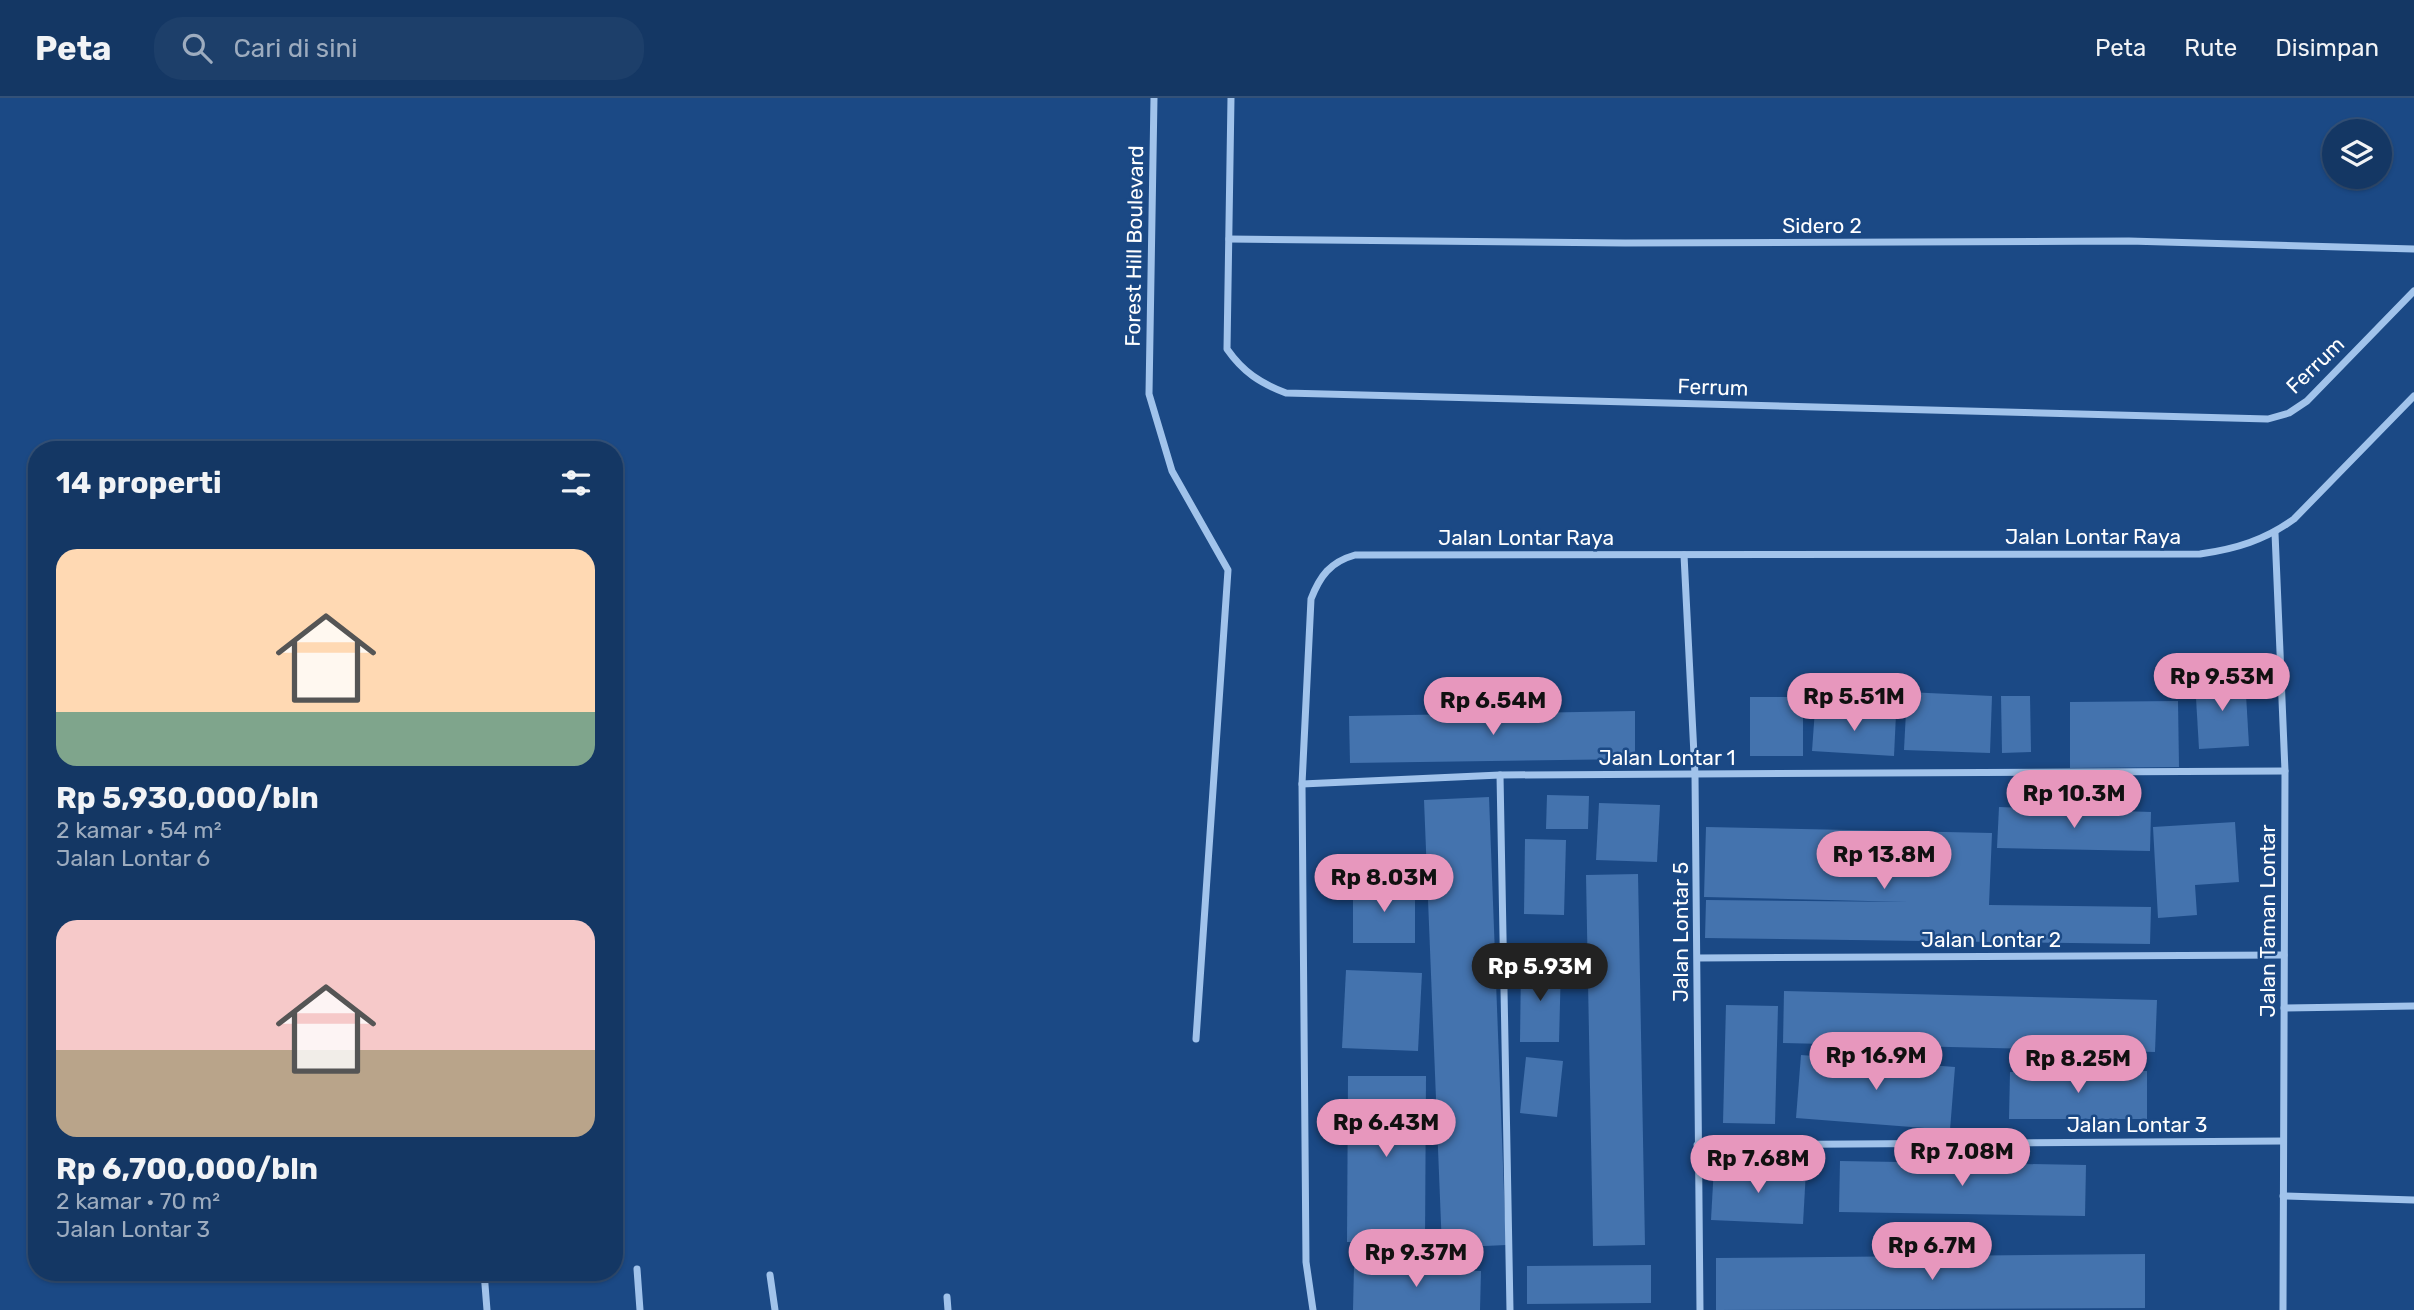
<!DOCTYPE html>
<html lang="id">
<head>
<meta charset="utf-8">
<style>
	:root { --surface:#143764; --page:#1d3f6a; --text:#f1f3f6; --muted:#9dacbf; --line:#335178; --accent:#e797bd }
	body { margin:0; font-family:Rubik,sans-serif; background:var(--page); color:var(--text); height:100vh; display:flex; flex-direction:column; font-size:26px; white-space:nowrap }
	* { box-sizing:border-box; margin:0 }
	p { font-size:23px; color:var(--muted) }
	.icon { flex:none; width:38px; height:38px; fill:none; stroke:currentColor; stroke-width:2; stroke-linecap:round; stroke-linejoin:round }
	.map { position:relative; flex:1; overflow:hidden }
	.drawer { position:absolute; left:28px; top:343px; width:595px; height:840px; display:flex; flex-direction:column; background:var(--surface); border-radius:28px; box-shadow:0 2px 5px #0004,0 0 0 2px var(--line) }
	.drawer>* { flex:none }
	.fabs { position:absolute; left:2322px; top:21px; display:grid; gap:14px }
	.fabs a { display:grid; place-items:center; width:70px; height:70px; border-radius:50%; background:var(--surface); box-shadow:0 2px 5px #0004,0 0 0 2px var(--line); font-size:35px }
	.price { position:absolute; translate:-50% -60px; padding:0 16px; border-radius:24px; background:var(--accent); color:#111; font-size:23px; line-height:46px; filter:drop-shadow(0 2px 4px #0008) }
	.price::after { content:''; position:absolute; left:50%; top:42px; width:21px; height:16px; margin-left:-10px; background:inherit; clip-path:polygon(0 0,100% 0,50% 100%) }
	.price.current { background:#222; color:#fff }
	ul { padding:0; list-style:none }
	li { display:grid; align-content:center; gap:14px; height:371px; padding:0 28px }
	li span { display:grid; place-items:center; height:217px; border-radius:21px; color:#555 }
	li>.icon { margin-inline-start:auto }
	span .icon { width:126px; height:126px; fill:#fffc; stroke-width:1 }
	li b { font-size:30px }
	h2 { display:flex; justify-content:space-between; align-items:center; height:84px; padding:0 28px; font-size:30px }
	header { display:flex; align-items:center; gap:42px; box-sizing:border-box; height:98px; padding:0 35px; background:var(--surface); border-bottom:2px solid var(--line) }
	header strong { font-size:33px }
	nav { display:flex; gap:38px; margin-inline-start:auto; font-size:24px }
	.search { width:490px; height:63px; background:var(--page); display:flex; align-items:center; gap:18px; box-sizing:border-box; padding:0 24px; border-radius:28px; color:var(--muted); font-size:26px }
	.map>svg:first-child { display:block }
	.building { fill:#4473ae }
	.lines { fill:none; stroke-linecap:round; stroke-linejoin:round }
	.minor { stroke:#a1c3eb; stroke-width:7 }
	.labels { text-anchor:middle; dominant-baseline:central; stroke-width:5; stroke-linejoin:round; paint-order:stroke }
	.street-label { font-size:21px; fill:#fff; stroke:#1b4985 }
</style>
</head>
<body>
<header>
<strong>Peta</strong>
<div class="search"><svg class="icon" aria-label="search" viewBox="0 0 24 24"><circle cx="10" cy="10" r="6"/><path d="M15 15l6 6"/></svg>Cari di sini</div>
<nav><a>Peta</a><a>Rute</a><a>Disimpan</a></nav>
</header>
<div class="map">
<svg width="2414" height="1212" viewBox="0 0 2414 1212">
	<rect width="100%" height="100%" fill="#1b4985"/>
	<g class="building">
		<polygon points="2245,579 2249,648 2199,651 2195,583"/>
		<polygon points="1907,594 1992,598 1990,655 1904,652"/>
		<polygon points="2001,598 2030,598 2031,654 2002,655"/>
		<rect x="1750" y="599" width="53" height="59"/>
		<polygon points="2178,603 2179,669 2070,670 2070,604"/>
		<polygon points="1815,611 1896,616 1894,658 1812,653"/>
		<polygon points="1635,613 1635,661 1350,665 1349,618"/>
		<polygon points="1547,697 1589,698 1588,731 1546,731"/>
		<polygon points="1489,699 1506,1147 1442,1150 1424,702"/>
		<polygon points="1599,705 1660,707 1657,764 1596,762"/>
		<polygon points="1999,709 2151,714 2150,753 1997,750"/>
		<polygon points="2235,724 2239,784 2195,787 2197,817 2158,820 2153,729"/>
		<polygon points="1706,729 1992,735 1989,807 2151,809 2150,846 1705,840 1706,802 1908,804 1704,799"/>
		<polygon points="1525,741 1566,742 1564,817 1524,816"/>
		<polygon points="1638,776 1645,1147 1593,1148 1586,777"/>
		<rect x="1353" y="788" width="62" height="57"/>
		<polygon points="1521,866 1561,867 1559,944 1520,944"/>
		<polygon points="1346,872 1422,875 1418,953 1342,950"/>
		<polygon points="1784,893 2157,902 2155,954 1783,945"/>
		<polygon points="1726,907 1778,908 1775,1026 1723,1025"/>
		<polygon points="1801,957 1955,969 1950,1032 1796,1020"/>
		<polygon points="1526,959 1563,963 1557,1019 1520,1015"/>
		<polygon points="2147,973 2147,1021 2009,1021 2010,974"/>
		<polygon points="1348,978 1426,978 1425,1144 1347,1144"/>
		<polygon points="1840,1063 2086,1067 2085,1118 1839,1114"/>
		<polygon points="1714,1068 1806,1072 1803,1126 1711,1122"/>
		<polygon points="2145,1156 2145,1210 1716,1212 1716,1160"/>
		<polygon points="1651,1167 1651,1205 1527,1206 1527,1168"/>
		<polygon points="1354,1169 1481,1173 1480,1212 1353,1212"/>
	</g>
	<g class="lines">
		<g class="minor">
			<polyline points="1154,0 1149,296 1172,373 1228,472 1196,941"/>
			<path d="M1231,0L1227,251C1243,274 1260,285 1286,295L2268,321L2289,315L2307,303L2414,193"/>
			<polyline points="1229,141 1625,145 2129,143 2414,151"/>
			<polyline points="2275,435 2285,673 2283,1212"/>
			<polyline points="1684,457 1695,677 1700,1212"/>
			<polyline points="1500,677 1510,1212"/>
			<polyline points="1302,686 1500,677 2285,673"/>
			<polyline points="1698,860 2284,857"/>
			<polyline points="2284,910 2414,908"/>
			<polyline points="1697,1047 2283,1043"/>
			<polyline points="2283,1098 2414,1102"/>
			<polyline points="637,1171 640,1212"/>
			<polyline points="484,1174 487,1212"/>
			<polyline points="770,1177 775,1212"/>
			<polyline points="947,1199 948,1212"/>
			<path d="M1313,1212L1306,1164L1302,686L1311,501C1320,478 1330,464 1355,457L2200,456C2236,451 2265,442 2294,421L2414,298"/>
		</g>
	</g>
	<g class="labels">
		<g class="street-label">
			<text x="1822" y="127">Sidero 2</text>
			<text transform="translate(1134 148) rotate(-89)">Forest Hill Boulevard</text>
			<text transform="translate(2315 267) rotate(-44)">Ferrum</text>
			<text transform="translate(1713 289) rotate(2)">Ferrum</text>
			<text x="2093" y="438">Jalan Lontar Raya</text>
			<text x="1526" y="439">Jalan Lontar Raya</text>
			<text x="1667" y="659">Jalan Lontar 1</text>
			<text transform="translate(2267 823) rotate(-90)">Jalan Taman Lontar</text>
			<text transform="translate(1680 834) rotate(-90)">Jalan Lontar 5</text>
			<text x="1991" y="841">Jalan Lontar 2</text>
			<text x="2137" y="1026">Jalan Lontar 3</text>
		</g>
	</g>
</svg>
<div class="fabs">
<a><svg class="icon" aria-label="layers" viewBox="0 0 24 24"><path d="M12 4l9 5-9 5-9-5zM3 14l9 5 9-5"/></svg></a>
</div>
<b class="price" style="left:2222px;top:615px">Rp 9.53M</b>
<b class="price" style="left:1854px;top:635px">Rp 5.51M</b>
<b class="price" style="left:1493px;top:639px">Rp 6.54M</b>
<b class="price" style="left:2074px;top:732px">Rp 10.3M</b>
<b class="price" style="left:1884px;top:793px">Rp 13.8M</b>
<b class="price" style="left:1384px;top:816px">Rp 8.03M</b>
<b class="price current" style="left:1540px;top:905px">Rp 5.93M</b>
<b class="price" style="left:1876px;top:994px">Rp 16.9M</b>
<b class="price" style="left:2078px;top:997px">Rp 8.25M</b>
<b class="price" style="left:1386px;top:1061px">Rp 6.43M</b>
<b class="price" style="left:1962px;top:1090px">Rp 7.08M</b>
<b class="price" style="left:1758px;top:1097px">Rp 7.68M</b>
<b class="price" style="left:1932px;top:1184px">Rp 6.7M</b>
<b class="price" style="left:1416px;top:1191px">Rp 9.37M</b>
<section class="drawer">
<h2>14 properti<svg class="icon" aria-label="filters" viewBox="0 0 24 24"><path d="M4 7h16M4 17h16"/><circle cx="9" cy="7" r="2"/><circle cx="15" cy="17" r="2"/></svg></h2>
<ul>
<li><span style="background:linear-gradient(#ffd9b3 75%,#7fa58c 0)"><svg class="icon" aria-label="home" viewBox="0 0 24 24"><path d="M3 11l9-7 9 7M6 9v11h12V9"/></svg></span><div><b>Rp 5,930,000/bln</b><p>2 kamar · 54 m²</p><p>Jalan Lontar 6</p></div></li>
<li><span style="background:linear-gradient(#f6c9c9 60%,#b9a48a 0)"><svg class="icon" aria-label="home" viewBox="0 0 24 24"><path d="M3 11l9-7 9 7M6 9v11h12V9"/></svg></span><div><b>Rp 6,700,000/bln</b><p>2 kamar · 70 m²</p><p>Jalan Lontar 3</p></div></li>
</ul>
</section>
</div>
</body>
</html>
